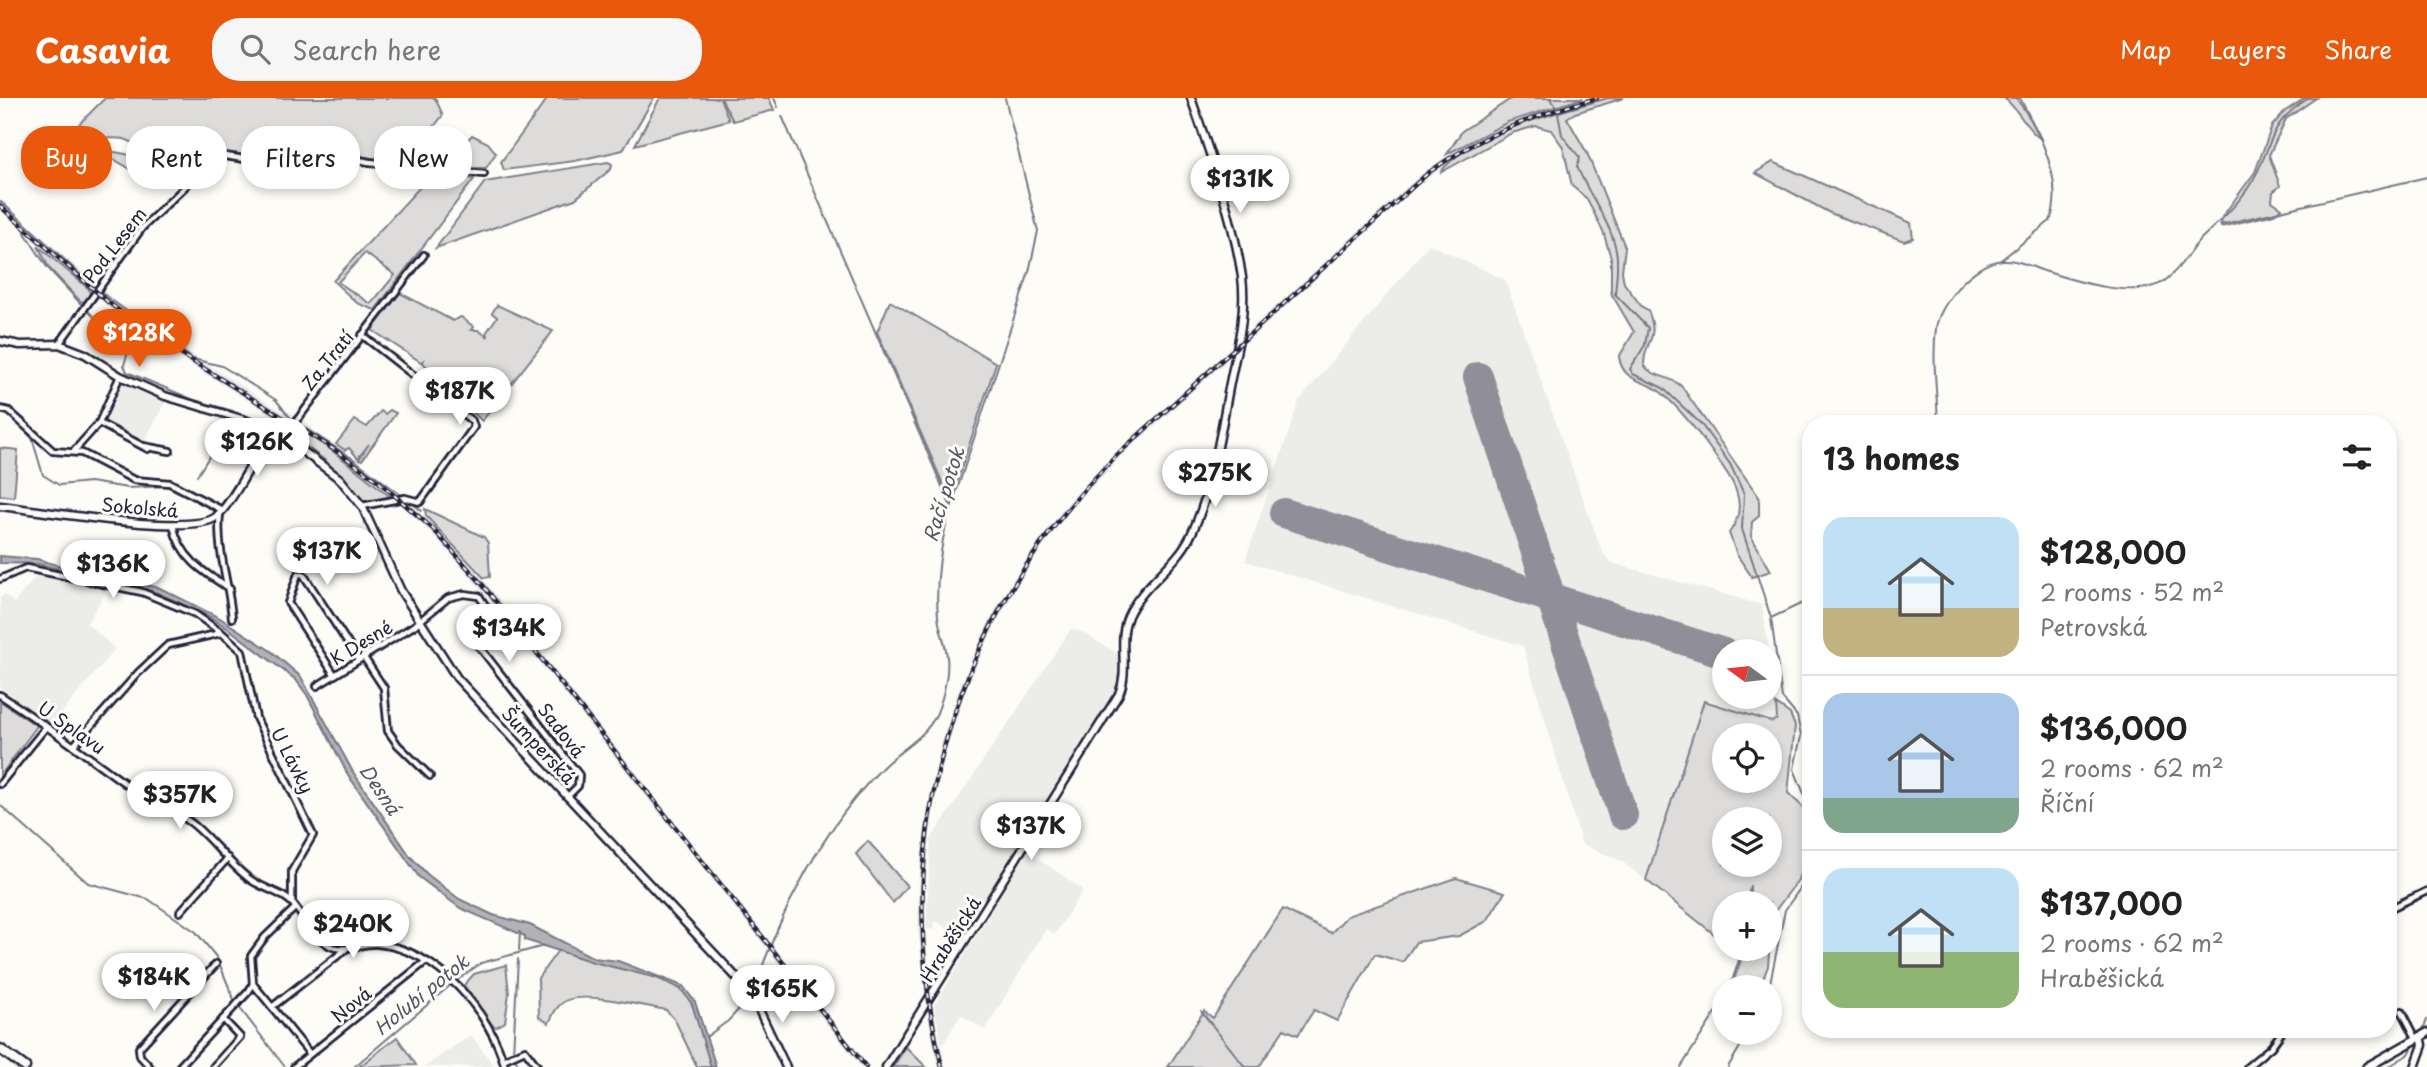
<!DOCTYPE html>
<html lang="en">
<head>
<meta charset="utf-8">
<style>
	:root { --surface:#fff; --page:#f6f6f6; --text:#222; --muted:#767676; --line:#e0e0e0; --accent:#ea580c }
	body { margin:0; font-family:"Playpen Sans",sans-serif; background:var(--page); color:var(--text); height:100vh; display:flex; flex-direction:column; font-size:26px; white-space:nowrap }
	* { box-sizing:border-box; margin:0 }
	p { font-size:23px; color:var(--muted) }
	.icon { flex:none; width:38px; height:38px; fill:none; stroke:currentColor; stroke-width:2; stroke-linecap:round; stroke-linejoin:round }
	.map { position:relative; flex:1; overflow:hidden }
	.side { position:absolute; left:1802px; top:317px; width:595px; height:623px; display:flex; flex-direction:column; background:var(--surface); border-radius:28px; box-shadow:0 4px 10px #0003 }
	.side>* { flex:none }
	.top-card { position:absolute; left:21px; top:28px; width:665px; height:63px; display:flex; gap:14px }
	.needle { width:46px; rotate:285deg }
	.controls { position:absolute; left:1712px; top:541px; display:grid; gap:14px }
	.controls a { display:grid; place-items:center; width:70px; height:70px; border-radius:50%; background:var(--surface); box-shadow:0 4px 10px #0003; font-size:35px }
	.price { position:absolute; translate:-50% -60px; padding:0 16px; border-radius:24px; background:#fff; color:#222; font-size:23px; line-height:46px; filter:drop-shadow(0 2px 4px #0008) }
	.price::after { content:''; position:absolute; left:50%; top:42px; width:21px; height:16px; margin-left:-10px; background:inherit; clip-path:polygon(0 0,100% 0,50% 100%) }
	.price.selected { background:var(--accent); color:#fff }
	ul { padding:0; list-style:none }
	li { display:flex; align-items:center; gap:21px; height:175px; padding:0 21px }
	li+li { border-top:2px solid var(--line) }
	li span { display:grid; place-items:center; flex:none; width:196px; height:140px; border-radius:21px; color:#555 }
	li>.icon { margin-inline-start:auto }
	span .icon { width:84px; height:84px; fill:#fffc; stroke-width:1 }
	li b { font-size:30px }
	h2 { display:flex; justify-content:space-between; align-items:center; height:84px; padding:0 21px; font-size:30px }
	.tag { padding:0 24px; border-radius:28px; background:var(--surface); box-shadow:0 4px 10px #0003; font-size:24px; line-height:63px }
	.tag.selected { background:var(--accent); color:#fff }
	header { display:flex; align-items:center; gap:42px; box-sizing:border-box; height:98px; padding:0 35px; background:var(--accent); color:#fff }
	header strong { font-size:33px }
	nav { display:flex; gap:38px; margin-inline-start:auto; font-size:24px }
	.search { width:490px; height:63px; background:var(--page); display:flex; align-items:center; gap:18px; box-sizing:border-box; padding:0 24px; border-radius:28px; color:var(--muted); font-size:26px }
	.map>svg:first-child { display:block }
	.built { fill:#ecece9; fill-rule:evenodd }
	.green { fill:#dddcdb; stroke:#807f8b; stroke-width:2; fill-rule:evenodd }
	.water { fill:#b2b2b7; stroke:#787885; stroke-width:2 }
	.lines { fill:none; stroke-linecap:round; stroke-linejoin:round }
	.stream { stroke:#787885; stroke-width:2 }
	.runway { stroke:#908f99; stroke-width:30 }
	.minor-casing { stroke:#22223b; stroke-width:10 }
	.tertiary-casing { stroke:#22223b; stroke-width:11 }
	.secondary-casing { stroke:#22223b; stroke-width:12 }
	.primary-casing { stroke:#22223b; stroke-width:13 }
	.minor { stroke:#fdfcf7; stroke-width:4.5 }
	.tertiary { stroke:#fdfcf7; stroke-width:6 }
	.secondary { stroke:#fdfcf7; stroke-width:7 }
	.primary { stroke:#fdfcf7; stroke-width:8 }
	.rail-casing { stroke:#22223b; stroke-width:4.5 }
	.rail { stroke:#fdfcf7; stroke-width:2; stroke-dasharray:5; stroke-linecap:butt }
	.labels { text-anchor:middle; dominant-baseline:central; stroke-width:6; stroke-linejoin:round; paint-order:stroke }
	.street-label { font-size:18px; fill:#22223b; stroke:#fdfcf7 }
	.water-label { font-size:19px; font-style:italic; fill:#545466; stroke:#fdfcf7 }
</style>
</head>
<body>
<header>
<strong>Casavia</strong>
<div class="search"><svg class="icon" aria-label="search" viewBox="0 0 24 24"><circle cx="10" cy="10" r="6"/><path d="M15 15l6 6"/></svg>Search here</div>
<nav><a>Map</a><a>Layers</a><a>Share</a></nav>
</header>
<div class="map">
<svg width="2427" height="969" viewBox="0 0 2427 969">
	<rect width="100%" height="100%" fill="#fdfcf7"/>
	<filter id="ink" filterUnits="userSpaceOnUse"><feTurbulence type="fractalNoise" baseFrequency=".0143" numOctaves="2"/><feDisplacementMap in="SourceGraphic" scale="14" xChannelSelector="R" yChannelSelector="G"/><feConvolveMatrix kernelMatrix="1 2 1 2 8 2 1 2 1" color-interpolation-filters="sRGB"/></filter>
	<g filter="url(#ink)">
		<g class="built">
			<polygon points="1583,0 1608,0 1539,19 1497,37 1443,69 1416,89 1122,358 1068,414 1030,467 996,525 966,591 949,644 934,707 925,779 924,830 935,919 945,969 938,969 927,913 918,830 919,778 928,706 942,642 960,588 990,521 1024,464 1063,410 1117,353 1412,84 1439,63 1494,31 1537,13"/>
			<polygon points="0,102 135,220 353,359 384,382 440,433 491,491 869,969 861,969 485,496 435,438 397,403 349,365 162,249 114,214 0,112"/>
			<path d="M1429,146L1505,182L1602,454L1612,465L1762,507L1769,553H1724V598H1769V558L1780,638L1761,721H1724V841L1621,763L1582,746L1523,548L1245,463L1299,303ZM1724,637H1769V682H1724Z"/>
			<polygon points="121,282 167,300 143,346 103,324"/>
			<polygon points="38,476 108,490 87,525 115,551 51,628 0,589 0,500 4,496 14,505"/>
			<polygon points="1071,531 1082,534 1118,556 1120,580 1115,596 972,829 965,828 959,838 938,824 935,824 933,832 926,830 931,741"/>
			<polygon points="1027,753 1083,792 1055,836 1046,831 985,932 961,917 942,947 934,908"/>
			<polygon points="471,937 495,969 424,969"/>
		</g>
		<g class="green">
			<path d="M105,0H435L443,17L405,66L316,50L262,60L221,55L210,58L191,78L162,56L153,58L139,74L134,73L105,56L104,52L147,60L148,56C142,51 132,43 124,41C106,38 88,46 76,29Z"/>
			<polygon points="548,0 654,0 623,52 575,63 504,72 501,64"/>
			<polygon points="660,0 720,0 729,22 635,47"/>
			<polygon points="721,0 769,0 774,12 733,23"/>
			<polygon points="1512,0 1583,0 1508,24 1447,56 1462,33"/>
			<path d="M1608,0H1624L1575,15L1567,20L1587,55L1625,149L1622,173L1624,185L1642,209L1648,212C1660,243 1645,240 1644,266C1650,280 1672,277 1682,289L1759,399V418L1752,424L1751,438L1771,473L1752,479L1737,457L1729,435C1754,403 1726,374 1708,348C1694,329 1680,311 1662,295C1645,281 1623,285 1619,259L1634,234L1611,195V160L1603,133L1587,101L1572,88L1563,49L1551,32L1536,28L1512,35L1440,75C1468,35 1563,13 1608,0Z"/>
			<path d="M2004,0H2020L2041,41C2024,30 2020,12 2004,0Z"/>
			<polygon points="2305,0 2316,0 2286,21 2269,57 2280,88 2273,94 2272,103 2282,110 2274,116 2221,129 2222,119 2255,74 2272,28 2284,14"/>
			<polygon points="472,37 488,45 496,55 486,70 442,70"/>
			<polygon points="608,64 612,66 611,71 575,101 436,150 485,84"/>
			<polygon points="1773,64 1911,125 1913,140 1904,143 1830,115 1755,75"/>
			<path d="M432,76L474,81L375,212L357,205L333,183ZM365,155L395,177L371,206L338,184Z"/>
			<polygon points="38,148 89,191 90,197 84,204 80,203 49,170"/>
			<polygon points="400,195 453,223 461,219 474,229 471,232 478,232 488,239 486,235 497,219 492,215 497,207 553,233 482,323 423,265 424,262 421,264 372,232"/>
			<polygon points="890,203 996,265 953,396 946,393 877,234"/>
			<polygon points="390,312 396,315 362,362 359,361 369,346 358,360 349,350 345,352 336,346 355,322 367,329 381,313 385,316"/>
			<polygon points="294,329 325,347 392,400 364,403 326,363 291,337"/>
			<polygon points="0,350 18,352 14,399 0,397"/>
			<polygon points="425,411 484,439 488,445 490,479 484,480 426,418"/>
			<polygon points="0,603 37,628 0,678"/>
			<path d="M1704,603L1772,624L1777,621L1776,606L1790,616L1795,628L1788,695L1805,711L1810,744L1798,782L1772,817L1768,868L1760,889H1745L1737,884L1735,879L1745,851L1769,850V805H1750V789L1747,805H1724V844L1646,782ZM1724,637H1769V682H1724ZM1724,721H1769V766H1724Z"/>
			<polygon points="868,743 907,788 893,805 856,756"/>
			<polygon points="1456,780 1505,794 1487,823 1459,838 1416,844 1403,864 1375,856 1337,923 1314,912 1298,937 1284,931 1259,969 1168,969 1204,913 1213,920 1283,811 1331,835 1347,818"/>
			<path d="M559,851C589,867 669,874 686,897C700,916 705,946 711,969H697L675,922L666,912C644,908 584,893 565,903C556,908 553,917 549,925L539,919L538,880Z"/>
			<polygon points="506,867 509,895 505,924 496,929 492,927 464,887 474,876"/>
			<polygon points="397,939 416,967 359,969"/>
			<polygon points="906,949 926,969 893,969"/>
		</g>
		<polygon class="water" points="0,458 37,461 76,473 160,490 220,520 271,553 301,579 353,674 410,758 427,776 459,801 493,817 530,827 594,860 618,863 683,888 695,904 716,969 711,969 692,906 681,891 657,880 593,864 525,842 525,838 460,810 419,779 348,677 307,597 296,582 233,534 210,519 158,495 38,466 0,465"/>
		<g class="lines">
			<g class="stream">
				<polyline points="774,0 778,9"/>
				<path d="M1550,0L1557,10L1562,37L1580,60L1577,68C1588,97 1610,122 1616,152C1619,166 1616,182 1615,196L1648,230L1645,247L1630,271L1633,276L1663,290L1701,326L1730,366L1744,396L1742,431L1771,520L1782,600L1797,618L1801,638L1794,671L1811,713"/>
				<polyline points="782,18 951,409"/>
				<polyline points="0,103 28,128 25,135 47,169 81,206"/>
				<polyline points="2220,127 2427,79"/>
				<polyline points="29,129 95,190"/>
				<path d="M2001,162L2050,123C2065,84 2039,30 2016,0"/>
				<polyline points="99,193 193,261 222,268 276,302 293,323"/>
				<path d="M87,212C99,225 122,238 129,251L124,267L127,274L194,302L233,313"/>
				<polyline points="311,298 372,219"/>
				<polyline points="0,313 10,317 32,340 43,377 59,387 90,384 128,390 167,388 207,408 215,415"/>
				<polyline points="294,321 308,302"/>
				<polyline points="297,325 352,360 401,397"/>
				<path d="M1938,326C1937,294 1932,261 1936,230C1938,216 1947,204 1955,193C1966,179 1985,163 2003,162C2017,161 2032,169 2044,173C2075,183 2140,204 2167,181C2183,168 2191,149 2206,136C2221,122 2236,108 2248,90C2275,51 2262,29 2309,0"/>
				<polyline points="197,378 232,322"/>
				<polyline points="409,403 422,413"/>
				<polyline points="216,421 216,443 222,474"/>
				<polyline points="228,485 232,490 234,516"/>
				<polyline points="1771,520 1811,501"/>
				<polyline points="0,707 88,785 148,801 196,834 217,860 235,904"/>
				<polyline points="1748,805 1750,788"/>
				<polyline points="519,852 520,834"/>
				<polyline points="1730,889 1743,850"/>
				<polyline points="1769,890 1785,812 1805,783 1811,761"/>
				<path d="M754,894C778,816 825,727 883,669C902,650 924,641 936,617C943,601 949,576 947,559C946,545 939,532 938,518C935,486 940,453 947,422L1029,174L1038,133L1005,0"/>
				<polyline points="239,909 285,969"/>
				<polyline points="1201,913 1245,969"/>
				<polyline points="2422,934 2427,922"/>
				<polyline points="706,939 728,923 751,898"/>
				<polyline points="513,955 518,861"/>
				<polyline points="515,960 519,969"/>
				<polyline points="354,969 453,885 481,865 544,848"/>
				<polyline points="1681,969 1724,902"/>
				<polyline points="1728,969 1749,934"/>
				<polyline points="2388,969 2409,956 2415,945"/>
			</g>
			<g class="runway">
				<polyline points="1478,279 1623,717"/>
				<polyline points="1284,415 1724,555"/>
			</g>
			<g class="minor-casing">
				<g id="minor">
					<polyline points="362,237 472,323 474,329 420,404 405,400 362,408"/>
					<polyline points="59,246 142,130 218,57 258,63 314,53 369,64 484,76"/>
					<polyline points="120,278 99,325 148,351"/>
					<polyline points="0,311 9,313 53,353 82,355 134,382 170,385 222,412"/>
					<polyline points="284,339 424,157"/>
					<polyline points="143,348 170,353"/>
					<polyline points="74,353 99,325"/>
					<path d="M220,415C216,452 229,484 232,520"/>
					<path d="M173,427C180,460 203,474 230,491"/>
					<polyline points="0,481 26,470 142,494 195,516 222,535 242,553 256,620 313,737 292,773 292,804"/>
					<polyline points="363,558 384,590 388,633 398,647 430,678"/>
					<polyline points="334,576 288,505 298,476 303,476 358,561"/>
					<polyline points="317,588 415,527 448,500 464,496 479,498 489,513 478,547 579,677 578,688 567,699"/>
					<path d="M0,597C45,626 87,658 130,689C150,703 176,712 194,727C213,743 228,764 247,779C259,790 283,794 293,806C304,819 311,836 327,846C342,857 361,844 378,846C437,851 491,915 505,969"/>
					<polyline points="75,646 138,575 168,547 221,535"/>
					<polyline points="0,686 46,629"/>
					<polyline points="2389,811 2427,793"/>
					<polyline points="180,814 228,760"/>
					<polyline points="253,886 272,909"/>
					<polyline points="2402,913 2416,940"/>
					<polyline points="310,956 272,909 345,852"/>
					<polyline points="503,962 525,952 538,969"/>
					<polyline points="150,969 140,958 139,950 216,866"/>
					<polyline points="179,969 249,893 253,886 251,858 265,839 295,810"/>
					<polyline points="213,969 240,939 223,921"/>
					<polyline points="294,969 425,864"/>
					<polyline points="2247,969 2271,949 2284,931"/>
				</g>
			</g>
			<g class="tertiary-casing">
				<g id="tertiary">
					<polyline points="0,243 20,247 59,246 85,256 120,278 165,298 245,322 284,339 340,381 362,408 401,493 457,580 751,895 786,969"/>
					<path d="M0,408C39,412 190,439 216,419C232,406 259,352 270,333"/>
					<path d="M886,969L1119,596C1130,570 1117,544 1128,518C1142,487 1175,469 1190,439C1212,394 1220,338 1229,290C1236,253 1247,217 1242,179C1234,123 1210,55 1191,0"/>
					<polyline points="2415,969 2423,947 2421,938"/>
				</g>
			</g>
			<g class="secondary-casing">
				<polyline id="secondary" points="2367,969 2427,935"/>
			</g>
			<g class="primary-casing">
				<polyline id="primary" points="0,951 25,969"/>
			</g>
			<use href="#minor" class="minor"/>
			<use href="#tertiary" class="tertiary"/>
			<use href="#secondary" class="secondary"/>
			<use href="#primary" class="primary"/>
			<g class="rail-casing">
				<g id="rail">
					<polyline points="0,108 108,204 149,236 338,354 378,383 433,431 482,486 866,969"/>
					<path d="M942,969C886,742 953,519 1119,355L1428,75C1480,37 1535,17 1597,0"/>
				</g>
			</g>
			<use href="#rail" class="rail"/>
		</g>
	</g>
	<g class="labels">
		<g class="street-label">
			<text transform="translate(114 147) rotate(-52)">Pod Lesem</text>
			<text transform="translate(327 262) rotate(-51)">Za Tratí</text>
			<text transform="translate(140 409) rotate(5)">Sokolská</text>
			<text transform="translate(361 544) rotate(-31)">K Desné</text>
			<text transform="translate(72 629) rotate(35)">U Splavu</text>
			<text transform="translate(562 632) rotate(52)">Sadová</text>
			<text transform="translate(539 647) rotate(47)">Šumperská</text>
			<text transform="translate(293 662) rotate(63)">U Lávky</text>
			<text transform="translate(950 841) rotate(-58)">Hraběšická</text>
			<text transform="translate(351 906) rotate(-39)">Nová</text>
		</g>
		<g class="water-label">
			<text transform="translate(943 396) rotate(-73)">Račí potok</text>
			<text transform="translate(381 691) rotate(56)">Desná</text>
			<text transform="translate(421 896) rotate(-39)">Holubí potok</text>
		</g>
	</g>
</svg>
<div class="controls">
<a><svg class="needle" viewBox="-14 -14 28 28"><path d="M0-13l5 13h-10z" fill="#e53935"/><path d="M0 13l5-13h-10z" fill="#767676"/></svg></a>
<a><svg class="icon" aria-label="locate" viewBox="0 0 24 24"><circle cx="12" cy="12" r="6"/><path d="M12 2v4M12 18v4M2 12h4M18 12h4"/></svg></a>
<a><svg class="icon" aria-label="layers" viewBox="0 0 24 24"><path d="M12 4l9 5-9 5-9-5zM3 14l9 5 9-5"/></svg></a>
<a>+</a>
<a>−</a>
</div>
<b class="price" style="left:1240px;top:117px">$131K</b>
<b class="price selected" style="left:139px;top:271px">$128K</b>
<b class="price" style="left:460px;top:329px">$187K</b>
<b class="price" style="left:257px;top:380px">$126K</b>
<b class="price" style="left:1215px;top:411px">$275K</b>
<b class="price" style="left:327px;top:489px">$137K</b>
<b class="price" style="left:113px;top:502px">$136K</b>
<b class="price" style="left:509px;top:566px">$134K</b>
<b class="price" style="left:180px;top:733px">$357K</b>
<b class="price" style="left:1031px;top:764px">$137K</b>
<b class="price" style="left:353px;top:862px">$240K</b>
<b class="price" style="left:154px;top:915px">$184K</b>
<b class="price" style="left:782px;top:927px">$165K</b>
<div class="top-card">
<a class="tag selected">Buy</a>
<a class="tag">Rent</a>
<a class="tag">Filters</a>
<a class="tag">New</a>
</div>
<section class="side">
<h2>13 homes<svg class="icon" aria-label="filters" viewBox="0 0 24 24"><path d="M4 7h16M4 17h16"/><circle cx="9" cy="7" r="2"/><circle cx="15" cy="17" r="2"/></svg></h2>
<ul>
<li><span style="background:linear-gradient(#bfe0f5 65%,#c2b280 0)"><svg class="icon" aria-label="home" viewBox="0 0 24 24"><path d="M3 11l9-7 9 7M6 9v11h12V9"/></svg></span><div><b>$128,000</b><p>2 rooms · 52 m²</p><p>Petrovská</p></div></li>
<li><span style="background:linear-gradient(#a9c7e8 75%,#7fa58c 0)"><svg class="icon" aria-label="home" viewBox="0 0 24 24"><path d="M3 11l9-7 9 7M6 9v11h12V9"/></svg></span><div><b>$136,000</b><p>2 rooms · 62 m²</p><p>Říční</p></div></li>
<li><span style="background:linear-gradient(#bfe0f5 60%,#8fb573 0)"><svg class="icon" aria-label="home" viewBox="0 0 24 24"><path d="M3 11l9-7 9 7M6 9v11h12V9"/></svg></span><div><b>$137,000</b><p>2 rooms · 62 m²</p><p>Hraběšická</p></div></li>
</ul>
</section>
</div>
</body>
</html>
